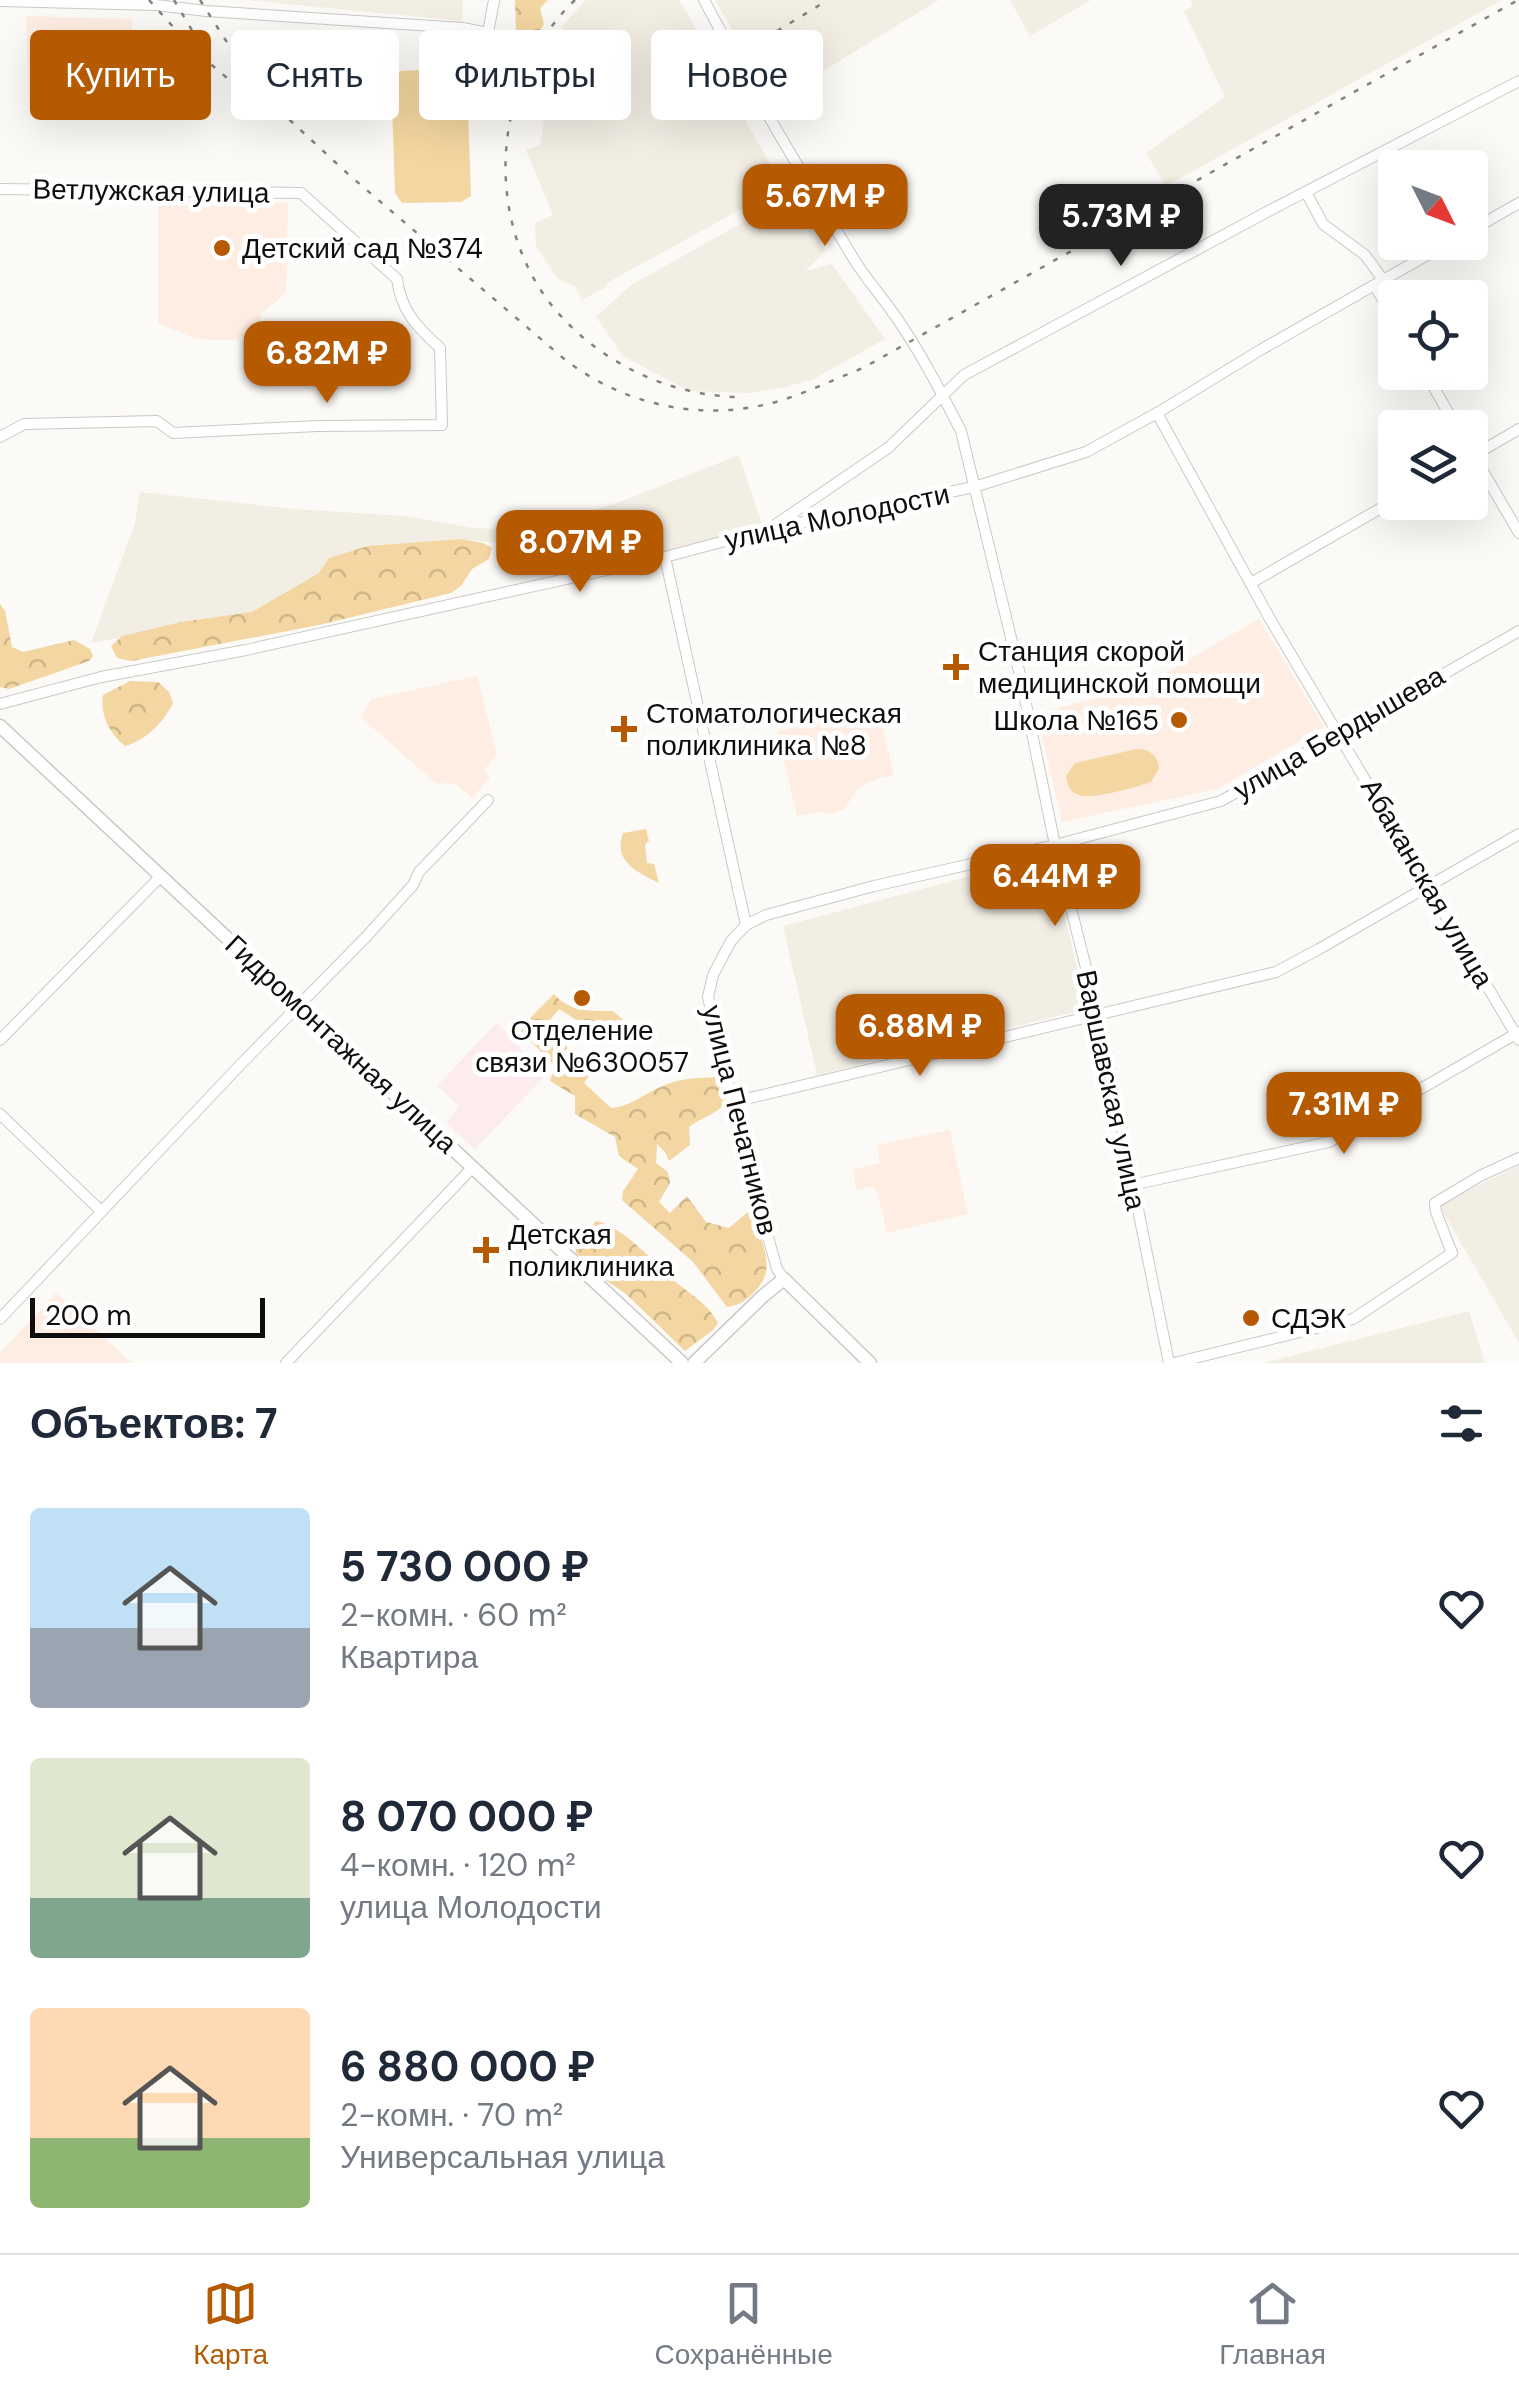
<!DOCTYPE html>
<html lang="ru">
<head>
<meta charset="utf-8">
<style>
	:root { --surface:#fff; --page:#f6f6f7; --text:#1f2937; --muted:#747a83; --line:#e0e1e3; --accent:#b65a01 }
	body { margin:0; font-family:"DM Sans",sans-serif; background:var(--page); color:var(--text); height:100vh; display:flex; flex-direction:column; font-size:38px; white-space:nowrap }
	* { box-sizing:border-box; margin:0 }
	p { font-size:32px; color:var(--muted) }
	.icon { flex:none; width:55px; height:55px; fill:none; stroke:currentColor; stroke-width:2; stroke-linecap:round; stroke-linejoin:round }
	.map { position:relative; height:1363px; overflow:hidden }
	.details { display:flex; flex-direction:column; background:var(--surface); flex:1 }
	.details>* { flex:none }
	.guide { position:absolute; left:30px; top:30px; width:1000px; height:90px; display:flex; gap:20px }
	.needle { width:65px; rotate:132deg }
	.tools { position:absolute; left:1378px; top:150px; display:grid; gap:20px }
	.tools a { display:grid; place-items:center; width:110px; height:110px; border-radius:10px; background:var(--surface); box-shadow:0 10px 40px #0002; font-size:50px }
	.scale { position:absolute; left:30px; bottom:25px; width:235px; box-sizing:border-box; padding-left:10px; border:5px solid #0f0e0d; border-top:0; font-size:28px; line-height:35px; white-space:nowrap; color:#0f0e0d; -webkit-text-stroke:8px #fff; paint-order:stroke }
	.price { position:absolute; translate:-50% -85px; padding:0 22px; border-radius:20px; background:var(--accent); color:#fff; font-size:32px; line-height:65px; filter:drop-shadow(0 2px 5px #0008) }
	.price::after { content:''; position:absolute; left:50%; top:60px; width:30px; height:22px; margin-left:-15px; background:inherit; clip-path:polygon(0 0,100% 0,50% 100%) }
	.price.on { background:#222; color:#fff }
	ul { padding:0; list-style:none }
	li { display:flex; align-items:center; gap:30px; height:250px; padding:0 30px }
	li span { display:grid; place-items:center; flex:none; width:280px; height:200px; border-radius:10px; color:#555 }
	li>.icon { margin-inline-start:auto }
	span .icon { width:120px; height:120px; fill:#fffc; stroke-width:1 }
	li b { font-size:42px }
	h2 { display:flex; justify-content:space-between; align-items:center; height:120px; padding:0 30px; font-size:42px }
	.tag { padding:0 35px; border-radius:10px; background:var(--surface); box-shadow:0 10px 40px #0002; font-size:35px; line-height:90px }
	.tag.on { background:var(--accent); color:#fff }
	.menu { display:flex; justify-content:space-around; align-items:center; height:140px; border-top:2px solid var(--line); background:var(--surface); font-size:28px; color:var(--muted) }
	.menu a { display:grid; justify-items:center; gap:5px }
	.menu .on { color:var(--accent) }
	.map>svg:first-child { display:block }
	.commercial { fill:#fcecee }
	.built { fill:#f3eee4 }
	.education { fill:#feede2 }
	.forest { fill:url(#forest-crowns) }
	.park { fill:#f3d6a1 }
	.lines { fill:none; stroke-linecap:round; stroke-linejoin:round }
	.minor-casing { stroke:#cbc9c6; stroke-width:12 }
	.major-casing { stroke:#cbc9c6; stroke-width:15 }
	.minor { stroke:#fff; stroke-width:10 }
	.major { stroke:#fff; stroke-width:12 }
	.rail { stroke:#838280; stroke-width:2.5; stroke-dasharray:5 10; stroke-linecap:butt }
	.poi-dot { fill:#b65a01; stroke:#fff; stroke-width:4 }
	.labels { text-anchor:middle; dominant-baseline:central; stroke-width:10; stroke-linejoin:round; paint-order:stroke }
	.street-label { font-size:28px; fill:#0f0e0d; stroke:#fff }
	.poi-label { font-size:28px; fill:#0f0e0d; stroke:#fff; text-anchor:start }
</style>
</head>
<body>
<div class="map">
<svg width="1519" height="1363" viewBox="0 0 1519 1363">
	<defs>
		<pattern id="forest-crowns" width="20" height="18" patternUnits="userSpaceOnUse" patternTransform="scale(2.5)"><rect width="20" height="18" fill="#f3d6a1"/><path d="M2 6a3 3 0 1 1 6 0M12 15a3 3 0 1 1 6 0" fill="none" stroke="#cfb689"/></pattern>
	</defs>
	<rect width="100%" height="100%" fill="#fcfaf7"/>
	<polygon class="commercial" points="497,1022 545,1076 475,1149 446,1123 459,1106 437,1086"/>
	<g class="built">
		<polygon points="247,0 463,0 462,21"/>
		<polygon points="586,0 679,0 704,42 702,45 783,186 607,283 608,286 582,300 575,286 558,279 536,247 535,223 553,215 526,150 540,145 547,102 559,94 536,68 567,33 561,27"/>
		<polygon points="715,0 939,0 774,101"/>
		<polygon points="1010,0 1091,0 1030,36"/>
		<polygon points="1191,0 1502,0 1166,186 1146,153 1225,97 1184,11 1193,6"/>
		<polygon points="792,195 826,251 805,271 832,264 885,339 814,379 782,388 748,393 689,391 623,356 596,317 631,285"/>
		<polygon points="739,455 763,527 653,557 567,573 562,554 519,545 460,539 399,545 319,577 258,611 91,643 135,523 140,492 295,509 405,516 472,528 535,530 630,498"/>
		<polygon points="1050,855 1087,1009 817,1075 783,926"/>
		<polygon points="1519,1165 1519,1343 1439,1205"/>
		<polygon points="1469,1311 1485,1363 1263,1363"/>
	</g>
	<g class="education">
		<polygon points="26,16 132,19 133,110 29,113"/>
		<polygon points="158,200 288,203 286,293 261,314 258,334 233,340 196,339 158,323"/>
		<polygon points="1259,619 1324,727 1217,789 1062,822 1037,714 1145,685"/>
		<polygon points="477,676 497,754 484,770 490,778 472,798 456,784 435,783 361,717 371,699"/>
		<polygon points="877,704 894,775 874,780 858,789 844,809 828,814 821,811 797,816 777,731 807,724 818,718"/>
		<polygon points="950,1130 968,1214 887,1233 877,1192 873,1186 857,1190 853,1170 880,1163 877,1145"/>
		<polygon points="56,1293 132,1363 0,1363 0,1353"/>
	</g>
	<g class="forest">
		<polygon points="515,0 548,0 540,8 544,24 528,51 516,36"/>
		<polygon points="461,539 483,543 492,548 489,559 472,569 461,586 451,593 319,625 131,661 117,658 111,646 122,636 181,622 252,612 319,573 329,558 368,546"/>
		<polygon points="0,604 5,611 12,647 23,652 74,640 90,649 93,656 89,661 9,689 0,687"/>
		<path d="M130,681L158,682L169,692L173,703C164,722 145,741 125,746C109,733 100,715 103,695Z"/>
		<path d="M554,994C569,1012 591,1011 613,1011L628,1024L603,1037L559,1009L545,1026L592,1071L584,1083L611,1108C630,1107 647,1092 665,1085C684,1077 702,1078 722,1077C737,1112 710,1111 689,1127L690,1145L669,1161L665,1152L657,1144L656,1163L668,1172L670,1183L659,1202L670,1213L687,1196L706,1222L729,1228L748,1212L752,1215C761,1241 778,1269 755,1291C747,1300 740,1305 727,1307L693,1262L622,1200L623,1191L638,1169L619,1156L615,1137L575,1114V1096L550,1081L555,1066L521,1031L530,1018Z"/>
		<path d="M596,1221C622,1226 653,1261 672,1279C689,1294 707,1302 718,1323L713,1330L685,1351L626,1294L597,1274L576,1253L575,1244Z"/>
	</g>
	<g class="park">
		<polygon points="455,68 463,71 467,80 471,196 461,202 402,203 395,193 391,77 401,71"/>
		<path d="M1137,749C1150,749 1158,756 1159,768L1151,782C1137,787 1091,800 1079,795C1069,792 1068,785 1066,776L1075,763Z"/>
		<path d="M646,829L649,841L645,844L647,863L654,864L659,883C637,872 613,862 623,833Z"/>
	</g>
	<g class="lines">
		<g class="minor-casing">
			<g id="minor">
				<path d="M704,0C751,89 803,175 855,261C867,280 883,298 896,317C921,353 941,392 961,431L1020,675L1055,845L1102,1031L1169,1363"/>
				<polyline points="0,1 156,5 206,11 463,28 488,33 494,0"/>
				<path d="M0,189L301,193L397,279C401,311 417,327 440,348L442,425L318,426L173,433L157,421L24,424L0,437"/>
				<polyline points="1306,192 1323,224 1365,255 1384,281"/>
				<polyline points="1470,231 1519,203"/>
				<polyline points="1375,286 1395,321"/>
				<polyline points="1425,372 1457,428"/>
				<polyline points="1157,413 1270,619 1519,1040"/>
				<polyline points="1470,449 1519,533"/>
				<polyline points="1471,457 1519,429"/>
				<polyline points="775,525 888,448 964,375 1263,214 1519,81"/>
				<polyline points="665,557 746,925"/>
				<polyline points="1251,583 1395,500"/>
				<polyline points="0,704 101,677 246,650 665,557 770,529 974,487 1086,452 1157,413 1262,349 1450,242"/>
				<polyline points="0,1040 160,877"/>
				<polyline points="733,1102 1276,972 1319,949 1519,834"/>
				<polyline points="0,1114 101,1211"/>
				<polyline points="1132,1185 1329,1142 1519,1032"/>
				<polyline points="784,1279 777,1269 742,1144 708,997 713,975 731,941 746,925 766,915 874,886 1055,845 1221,801 1519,631"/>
				<polyline points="0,1319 242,1063 366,937 413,885 419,872 488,800"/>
				<polyline points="286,1363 473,1167"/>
				<polyline points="1174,1363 1353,1319 1452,1253 1436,1212 1435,1203 1480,1176 1519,1158"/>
			</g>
		</g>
		<g class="major-casing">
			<g id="major">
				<polyline points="0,726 682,1363"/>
				<polyline points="694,1363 763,1296 784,1279 870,1363"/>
			</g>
		</g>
		<use href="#minor" class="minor"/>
		<use href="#major" class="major"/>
		<g class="rail">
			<polyline points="149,0 194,50 265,110"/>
			<polyline points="174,0 199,42"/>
			<path d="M200,0L244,69L279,110L348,174L563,358C616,400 686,419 753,407C791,401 827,382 863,368L1518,0"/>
			<path d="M575,0C498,74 483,199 540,289C583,355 664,397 742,397"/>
			<polyline points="777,31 828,0"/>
		</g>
	</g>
	<g class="poi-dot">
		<circle cx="222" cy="248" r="10"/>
		<path d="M951 652h10v10h10v10h-10v10h-10v-10h-10v-10h10z"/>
		<circle cx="1179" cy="720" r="10"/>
		<path d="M619 714h10v10h10v10h-10v10h-10v-10h-10v-10h10z"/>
		<circle cx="582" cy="998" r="10"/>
		<path d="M481 1235h10v10h10v10h-10v10h-10v-10h-10v-10h10z"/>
		<circle cx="1251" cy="1318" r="10"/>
	</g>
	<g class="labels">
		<g class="street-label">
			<text transform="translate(151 191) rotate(1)">Ветлужская улица</text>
			<text transform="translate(837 517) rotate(-12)">улица Молодости</text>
			<text transform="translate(1339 733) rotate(-30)">улица Бердышева</text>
			<text transform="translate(1427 883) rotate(60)">Абаканская улица</text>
			<text transform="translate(341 1044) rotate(43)">Гидромонтажная улица</text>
			<text transform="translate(1111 1090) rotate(78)">Варшавская улица</text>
			<text transform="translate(740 1120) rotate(76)">улица Печатников</text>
		</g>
		<g class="poi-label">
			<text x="242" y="248">Детский сад №374</text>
			<text x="978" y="651">Станция скорой<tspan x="978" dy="32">медицинской помощи</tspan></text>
			<text x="646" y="713">Стоматологическая<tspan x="646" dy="32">поликлиника №8</tspan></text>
			<text x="1159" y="720" text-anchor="end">Школа №165</text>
			<text x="582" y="1030" text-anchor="middle">Отделение<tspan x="582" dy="32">связи №630057</tspan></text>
			<text x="508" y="1234">Детская<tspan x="508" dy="32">поликлиника</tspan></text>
			<text x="1271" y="1318">СДЭК</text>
		</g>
	</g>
</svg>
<div class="tools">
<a><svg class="needle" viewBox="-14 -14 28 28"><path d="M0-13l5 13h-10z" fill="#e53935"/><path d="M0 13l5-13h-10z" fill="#747a83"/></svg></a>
<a><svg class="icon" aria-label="locate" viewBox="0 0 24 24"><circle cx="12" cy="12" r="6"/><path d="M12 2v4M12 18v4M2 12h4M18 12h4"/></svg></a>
<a><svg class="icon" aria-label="layers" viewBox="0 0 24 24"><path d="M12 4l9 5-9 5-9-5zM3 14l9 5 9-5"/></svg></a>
</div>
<div class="scale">200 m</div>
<b class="price" style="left:825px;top:249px">5.67M ₽</b>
<b class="price on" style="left:1121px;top:269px">5.73M ₽</b>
<b class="price" style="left:327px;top:406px">6.82M ₽</b>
<b class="price" style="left:580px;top:595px">8.07M ₽</b>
<b class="price" style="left:1055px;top:929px">6.44M ₽</b>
<b class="price" style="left:920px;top:1079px">6.88M ₽</b>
<b class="price" style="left:1344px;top:1157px">7.31M ₽</b>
<div class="guide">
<a class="tag on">Купить</a>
<a class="tag">Снять</a>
<a class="tag">Фильтры</a>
<a class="tag">Новое</a>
</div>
</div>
<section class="details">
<h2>Объектов: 7<svg class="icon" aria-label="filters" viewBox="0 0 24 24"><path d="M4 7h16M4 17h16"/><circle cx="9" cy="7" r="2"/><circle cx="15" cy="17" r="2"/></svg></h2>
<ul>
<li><span style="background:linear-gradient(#bfe0f5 60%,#9aa5b1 0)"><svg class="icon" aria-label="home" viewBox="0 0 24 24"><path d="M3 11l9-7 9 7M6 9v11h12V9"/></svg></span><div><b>5 730 000 ₽</b><p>2-комн. · 60 m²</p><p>Квартира</p></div><svg class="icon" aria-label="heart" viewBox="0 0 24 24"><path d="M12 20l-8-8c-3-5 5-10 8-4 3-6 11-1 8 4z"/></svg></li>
<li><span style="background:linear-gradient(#dfe7d0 70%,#7fa58c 0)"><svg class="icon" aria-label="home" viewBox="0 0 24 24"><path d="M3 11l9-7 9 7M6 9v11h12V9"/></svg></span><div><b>8 070 000 ₽</b><p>4-комн. · 120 m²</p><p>улица Молодости</p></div><svg class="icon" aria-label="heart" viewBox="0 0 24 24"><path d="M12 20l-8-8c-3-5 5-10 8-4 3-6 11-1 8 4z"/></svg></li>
<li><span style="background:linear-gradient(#ffd9b3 65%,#8fb573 0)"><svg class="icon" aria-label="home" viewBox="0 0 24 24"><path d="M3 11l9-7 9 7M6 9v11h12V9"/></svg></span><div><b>6 880 000 ₽</b><p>2-комн. · 70 m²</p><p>Универсальная улица</p></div><svg class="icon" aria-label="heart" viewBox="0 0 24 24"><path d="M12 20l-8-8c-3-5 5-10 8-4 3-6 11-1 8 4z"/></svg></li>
</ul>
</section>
<nav class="menu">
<a class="on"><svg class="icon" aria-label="map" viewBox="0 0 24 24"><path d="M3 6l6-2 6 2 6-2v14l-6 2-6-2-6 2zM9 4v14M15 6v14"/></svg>Карта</a>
<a><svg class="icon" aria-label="saved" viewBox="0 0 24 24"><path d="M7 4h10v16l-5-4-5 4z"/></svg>Сохранённые</a>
<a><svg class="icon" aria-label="home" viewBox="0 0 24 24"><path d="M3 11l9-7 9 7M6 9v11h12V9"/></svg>Главная</a>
</nav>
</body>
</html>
